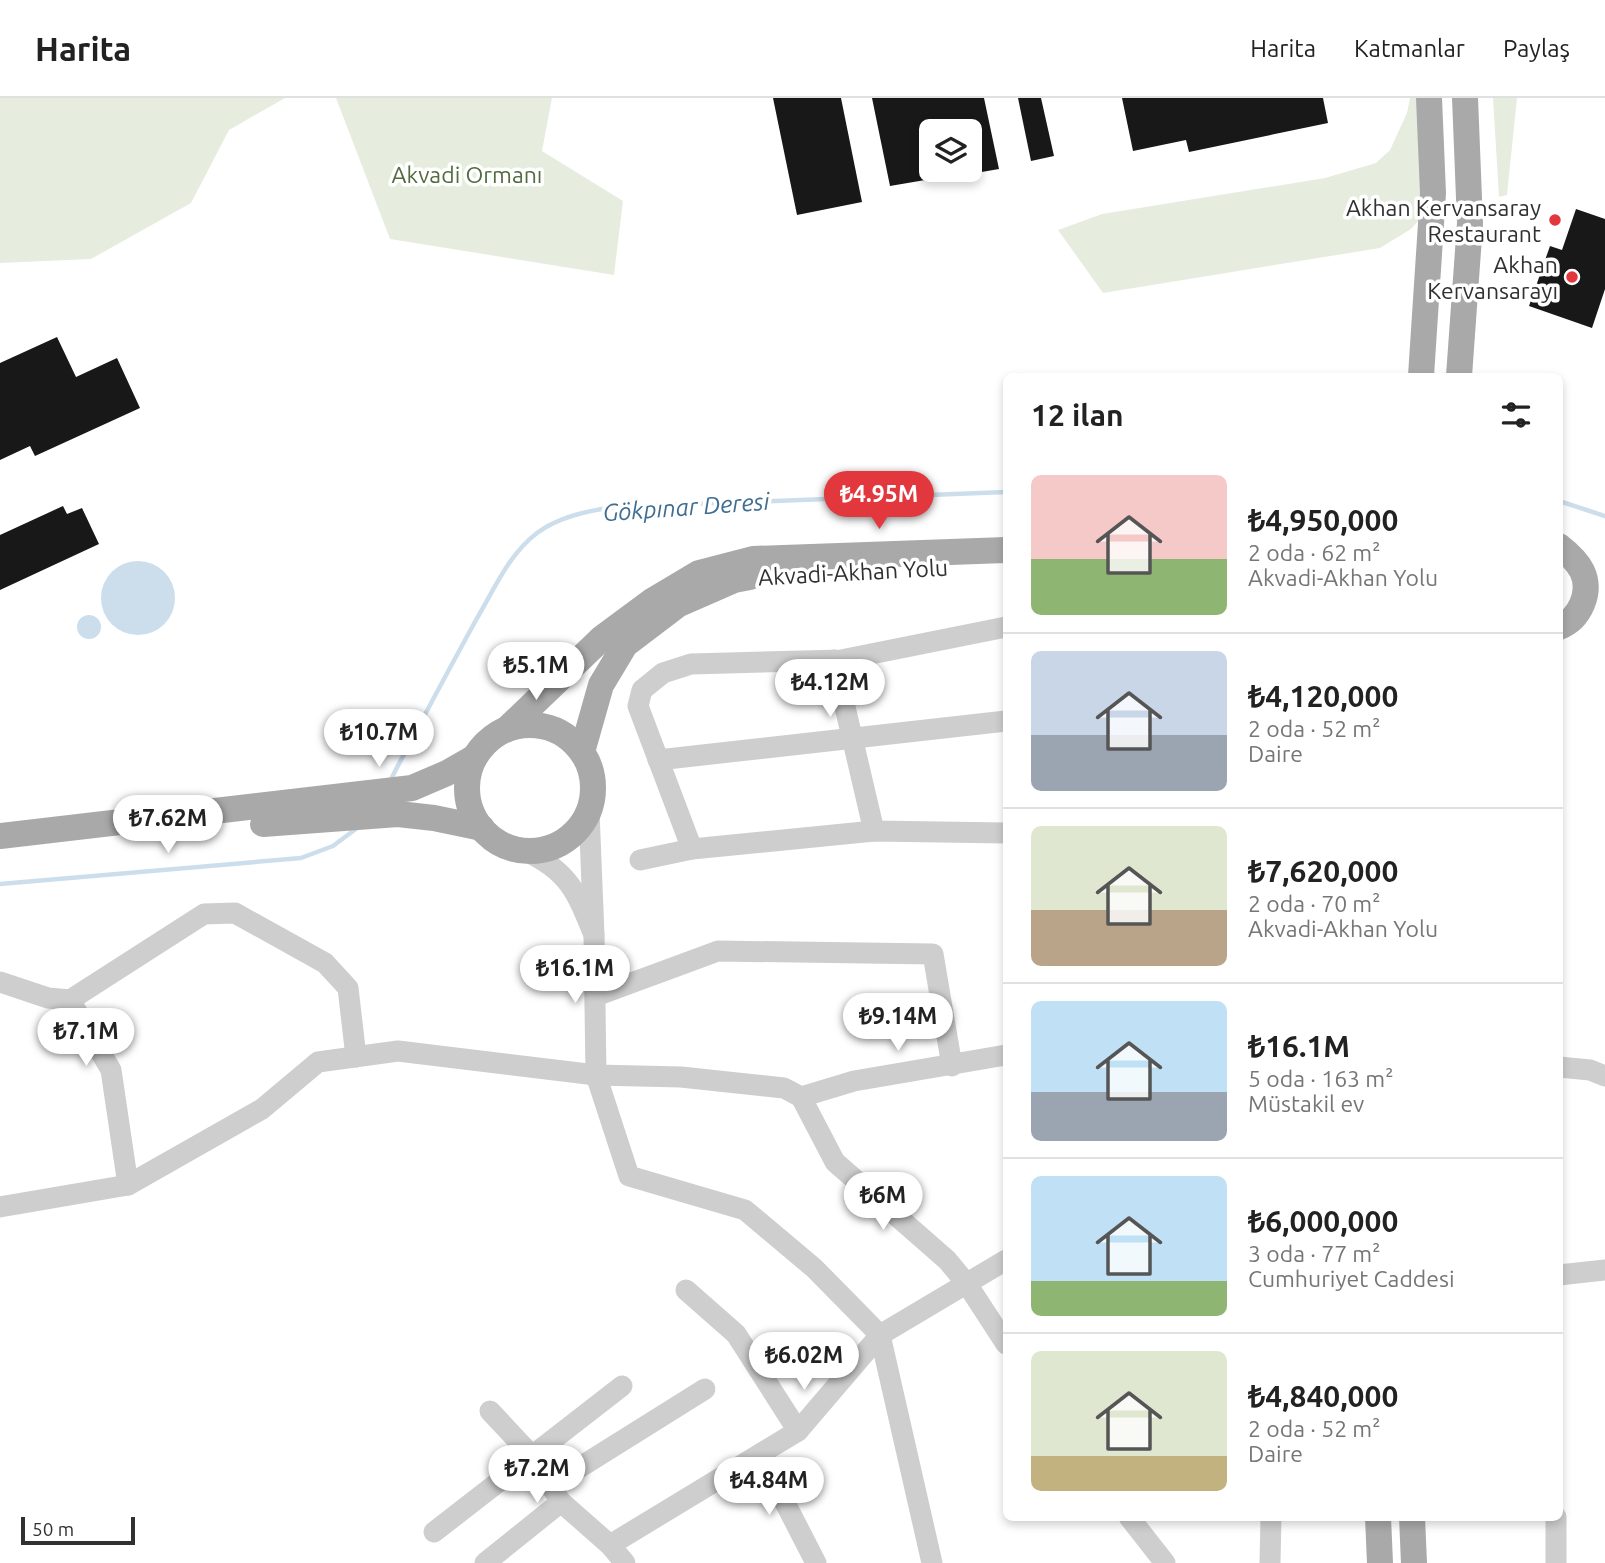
<!DOCTYPE html>
<html lang="tr">
<head>
<meta charset="utf-8">
<style>
	:root { --surface:#fff; --page:#f2f2f2; --text:#222; --muted:#767676; --line:#e0e0e0; --accent:#e2383d }
	body { margin:0; font-family:Ubuntu,sans-serif; background:var(--page); color:var(--text); height:100vh; display:flex; flex-direction:column; font-size:26px; white-space:nowrap }
	* { box-sizing:border-box; margin:0 }
	p { font-size:23px; color:var(--muted) }
	.icon { flex:none; width:38px; height:38px; fill:none; stroke:currentColor; stroke-width:2; stroke-linecap:round; stroke-linejoin:round }
	.map { position:relative; flex:1; overflow:hidden }
	.details { position:absolute; left:1003px; top:275px; width:560px; height:1148px; display:flex; flex-direction:column; background:var(--surface); border-radius:10px; box-shadow:0 4px 10px #0003 }
	.details>* { flex:none }
	.fabs { position:absolute; left:919px; top:21px; display:grid; gap:14px }
	.fabs a { display:grid; place-items:center; width:63px; height:63px; border-radius:10px; background:var(--surface); box-shadow:0 4px 10px #0003; font-size:35px }
	.scale { position:absolute; left:21px; bottom:18px; width:114px; box-sizing:border-box; padding-left:7px; border:4px solid #313131; border-top:0; font-size:19px; line-height:24px; white-space:nowrap; color:#313131; -webkit-text-stroke:5px #fff; paint-order:stroke }
	.price { position:absolute; translate:-50% -60px; padding:0 16px; border-radius:24px; background:#fff; color:#222; font-size:23px; line-height:46px; filter:drop-shadow(0 2px 4px #0008) }
	.price::after { content:''; position:absolute; left:50%; top:42px; width:21px; height:16px; margin-left:-10px; background:inherit; clip-path:polygon(0 0,100% 0,50% 100%) }
	.price.current { background:var(--accent); color:#fff }
	ul { padding:0; list-style:none }
	li { display:flex; align-items:center; gap:21px; height:175px; padding:0 28px }
	li+li { border-top:2px solid var(--line) }
	li span { display:grid; place-items:center; flex:none; width:196px; height:140px; border-radius:10px; color:#555 }
	li>.icon { margin-inline-start:auto }
	span .icon { width:84px; height:84px; fill:#fffc; stroke-width:1 }
	li b { font-size:30px }
	h2 { display:flex; justify-content:space-between; align-items:center; height:84px; padding:0 28px; font-size:30px }
	header { display:flex; align-items:center; gap:42px; box-sizing:border-box; height:98px; padding:0 35px; background:var(--surface); border-bottom:2px solid var(--line) }
	header strong { font-size:33px }
	nav { display:flex; gap:38px; margin-inline-start:auto; font-size:24px }
	.map>svg:first-child { display:block }
	.green { fill:#e6eddf }
	.water { fill:#ccdeec }
	.lines { fill:none; stroke-linecap:round; stroke-linejoin:round }
	.stream { stroke:#ccdeec; stroke-width:4.5 }
	.building { fill:#181818 }
	.minor { stroke:#cecece; stroke-width:21 }
	.major { stroke:#a9a9a9; stroke-width:26 }
	.poi-dot { fill:#e2383d; stroke:#fff; stroke-width:2.5 }
	.labels { text-anchor:middle; dominant-baseline:central; stroke-width:7; stroke-linejoin:round; paint-order:stroke }
	.park-label { font-size:23px; fill:#516c3e; stroke:#fff }
	.poi-label { font-size:23px; fill:#313131; stroke:#fff; text-anchor:end }
	.street-label { font-size:23px; fill:#313131; stroke:#fff }
	.water-label { font-size:24px; font-style:italic; fill:#3f6e92; stroke:#fff }
</style>
</head>
<body>
<header>
<strong>Harita</strong>
<nav><a>Harita</a><a>Katmanlar</a><a>Paylaş</a></nav>
</header>
<div class="map">
<svg width="1605" height="1465" viewBox="0 0 1605 1465">
	<rect width="100%" height="100%" fill="#fff"/>
	<g class="green">
		<polygon points="0,0 285,0 229,32 191,105 91,161 0,165"/>
		<polygon points="336,0 552,0 542,53 623,103 614,177 390,141"/>
		<polygon points="1410,0 1421,0 1421,120 1411,131 1380,150 1103,195 1058,132 1102,116 1325,80 1376,65 1390,52 1407,15"/>
		<polygon points="1493,0 1517,0 1507,97 1499,99"/>
	</g>
	<g class="water">
		<circle cx="138" cy="500" r="37"/>
		<circle cx="89" cy="529" r="12"/>
	</g>
	<g class="lines">
		<g class="stream">
			<polyline points="1559,403 1605,418"/>
			<path d="M390,683C418,629 447,575 476,522C494,492 508,457 537,435C560,418 589,412 617,409L1006,394"/>
			<polyline points="0,786 301,760 333,748 357,730"/>
		</g>
	</g>
	<g class="building">
		<polygon points="773,0 841,0 862,104 797,117"/>
		<polygon points="872,0 984,0 999,71 970,76 970,33 931,33 931,81 890,88"/>
		<polygon points="1018,0 1041,0 1054,58 1031,63"/>
		<polygon points="1122,0 1323,0 1328,25 1189,54 1186,42 1133,53"/>
		<polygon points="1576,111 1605,121 1605,191 1592,230 1529,208 1550,148 1562,152"/>
		<polygon points="57,239 76,279 117,260 140,310 35,358 30,348 0,362 0,265"/>
		<polygon points="63,408 67,416 82,410 99,446 0,492 0,437"/>
	</g>
	<g class="lines">
		<g class="minor">
			<polyline points="834,562 874,733"/>
			<polyline points="658,662 1006,623"/>
			<polyline points="692,751 638,608 642,592 663,575 691,566 841,562 1006,529"/>
			<path d="M525,753C569,773 577,795 594,837L589,713"/>
			<polyline points="640,762 692,751 874,733 1006,735"/>
			<polyline points="594,837 596,977 629,1078 745,1112 814,1170 880,1237 932,1465"/>
			<polyline points="0,884 48,900 70,902 111,972 128,1087"/>
			<polyline points="596,898 718,853 933,856 952,968"/>
			<polyline points="70,902 204,816 235,815 325,865 348,890 356,959"/>
			<polyline points="1559,969 1590,972 1605,978"/>
			<polyline points="801,999 835,1064 947,1162 967,1186 1006,1246"/>
			<polyline points="0,1109 128,1087 262,1011 318,964 398,953 596,977 681,979 784,990 801,999 854,983 1006,957"/>
			<polyline points="1559,1177 1605,1172"/>
			<polyline points="686,1192 736,1236 798,1333"/>
			<polyline points="490,1313 532,1358 561,1404 610,1447 625,1465"/>
			<polyline points="760,1356 816,1465"/>
			<polyline points="550,1388 705,1291"/>
			<polyline points="1129,1419 1165,1465"/>
			<polyline points="1556,1419 1556,1465"/>
			<polyline points="434,1434 622,1288"/>
			<polyline points="610,1447 798,1333 880,1237 1006,1162"/>
			<polyline points="485,1465 561,1404"/>
			<polyline points="1270,1465 1271,1419"/>
		</g>
		<g class="major">
			<polyline points="1421,278 1433,95 1429,0"/>
			<polyline points="1459,278 1470,125 1465,0"/>
			<path d="M1559,448C1568,455 1577,463 1582,473C1592,494 1580,521 1559,529"/>
			<circle cx="530" cy="690" r="63"/>
			<polyline points="507,631 602,540 652,503 699,475 753,461 1006,452"/>
			<polyline points="582,654 601,587 625,547 679,506 734,482 750,479"/>
			<polyline points="263,726 398,716 434,720 482,730"/>
			<polyline points="0,738 412,690 447,675 475,659"/>
			<polyline points="1378,1419 1380,1465"/>
			<polyline points="1412,1419 1414,1465"/>
		</g>
	</g>
	<g class="poi-dot">
		<circle cx="1555" cy="122" r="7"/>
		<circle cx="1572" cy="179" r="7"/>
	</g>
	<g class="labels">
		<g class="park-label">
			<text x="467" y="76">Akvadi Ormanı</text>
		</g>
		<g class="poi-label">
			<text x="1541" y="109">Akhan Kervansaray<tspan x="1541" dy="26">Restaurant</tspan></text>
			<text x="1558" y="166">Akhan<tspan x="1558" dy="26">Kervansarayı</tspan></text>
		</g>
		<g class="street-label">
			<text transform="translate(853 474) rotate(-3)">Akvadi-Akhan Yolu</text>
		</g>
		<g class="water-label">
			<text transform="translate(686 409) rotate(-4)">Gökpınar Deresi</text>
		</g>
	</g>
</svg>
<div class="fabs">
<a><svg class="icon" aria-label="layers" viewBox="0 0 24 24"><path d="M12 4l9 5-9 5-9-5zM3 14l9 5 9-5"/></svg></a>
</div>
<div class="scale">50 m</div>
<b class="price current" style="left:879px;top:433px">₺4.95M</b>
<b class="price" style="left:536px;top:604px">₺5.1M</b>
<b class="price" style="left:830px;top:621px">₺4.12M</b>
<b class="price" style="left:379px;top:671px">₺10.7M</b>
<b class="price" style="left:168px;top:757px">₺7.62M</b>
<b class="price" style="left:575px;top:907px">₺16.1M</b>
<b class="price" style="left:898px;top:955px">₺9.14M</b>
<b class="price" style="left:86px;top:970px">₺7.1M</b>
<b class="price" style="left:883px;top:1134px">₺6M</b>
<b class="price" style="left:804px;top:1294px">₺6.02M</b>
<b class="price" style="left:537px;top:1407px">₺7.2M</b>
<b class="price" style="left:769px;top:1419px">₺4.84M</b>
<section class="details">
<h2>12 ilan<svg class="icon" aria-label="filters" viewBox="0 0 24 24"><path d="M4 7h16M4 17h16"/><circle cx="9" cy="7" r="2"/><circle cx="15" cy="17" r="2"/></svg></h2>
<ul>
<li><span style="background:linear-gradient(#f6c9c9 60%,#8fb573 0)"><svg class="icon" aria-label="home" viewBox="0 0 24 24"><path d="M3 11l9-7 9 7M6 9v11h12V9"/></svg></span><div><b>₺4,950,000</b><p>2 oda · 62 m²</p><p>Akvadi-Akhan Yolu</p></div></li>
<li><span style="background:linear-gradient(#c9d6e8 60%,#9aa5b1 0)"><svg class="icon" aria-label="home" viewBox="0 0 24 24"><path d="M3 11l9-7 9 7M6 9v11h12V9"/></svg></span><div><b>₺4,120,000</b><p>2 oda · 52 m²</p><p>Daire</p></div></li>
<li><span style="background:linear-gradient(#dfe7d0 60%,#b9a48a 0)"><svg class="icon" aria-label="home" viewBox="0 0 24 24"><path d="M3 11l9-7 9 7M6 9v11h12V9"/></svg></span><div><b>₺7,620,000</b><p>2 oda · 70 m²</p><p>Akvadi-Akhan Yolu</p></div></li>
<li><span style="background:linear-gradient(#bfe0f5 65%,#9aa5b1 0)"><svg class="icon" aria-label="home" viewBox="0 0 24 24"><path d="M3 11l9-7 9 7M6 9v11h12V9"/></svg></span><div><b>₺16.1M</b><p>5 oda · 163 m²</p><p>Müstakil ev</p></div></li>
<li><span style="background:linear-gradient(#bfe0f5 75%,#8fb573 0)"><svg class="icon" aria-label="home" viewBox="0 0 24 24"><path d="M3 11l9-7 9 7M6 9v11h12V9"/></svg></span><div><b>₺6,000,000</b><p>3 oda · 77 m²</p><p>Cumhuriyet Caddesi</p></div></li>
<li><span style="background:linear-gradient(#dfe7d0 75%,#c2b280 0)"><svg class="icon" aria-label="home" viewBox="0 0 24 24"><path d="M3 11l9-7 9 7M6 9v11h12V9"/></svg></span><div><b>₺4,840,000</b><p>2 oda · 52 m²</p><p>Daire</p></div></li>
</ul>
</section>
</div>
</body>
</html>
